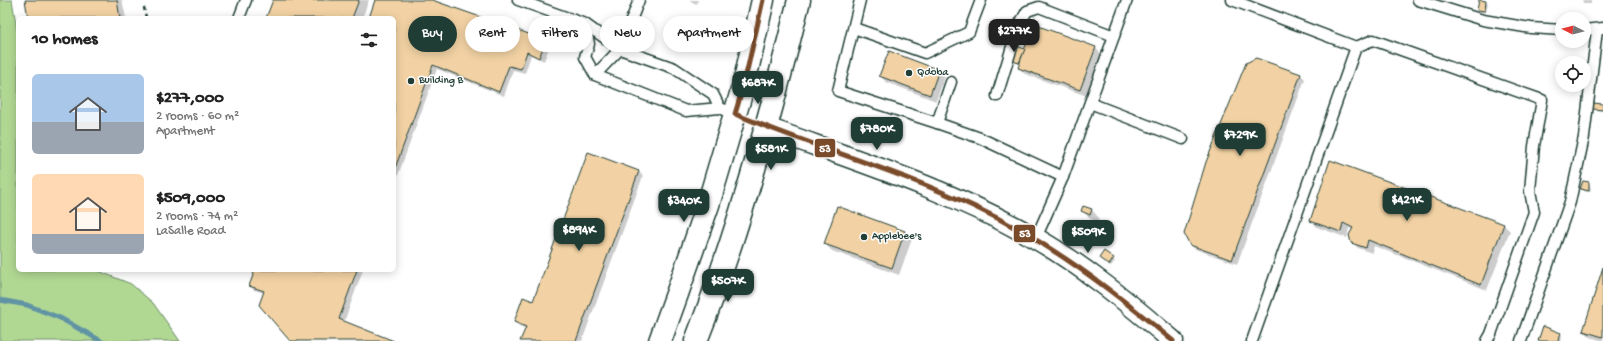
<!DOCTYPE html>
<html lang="en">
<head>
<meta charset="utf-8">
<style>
	:root { --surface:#fff; --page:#f6f6f6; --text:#222; --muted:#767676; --accent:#1f3d34 }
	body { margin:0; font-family:"Gochi Hand",sans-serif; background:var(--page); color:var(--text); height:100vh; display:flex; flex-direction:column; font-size:15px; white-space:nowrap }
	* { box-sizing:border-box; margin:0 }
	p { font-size:13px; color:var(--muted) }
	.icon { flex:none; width:22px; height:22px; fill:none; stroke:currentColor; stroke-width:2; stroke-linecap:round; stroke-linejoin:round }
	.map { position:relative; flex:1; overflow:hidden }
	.side { position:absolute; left:16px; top:16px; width:380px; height:256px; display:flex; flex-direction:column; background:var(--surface); border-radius:6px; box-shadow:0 2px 10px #0003 }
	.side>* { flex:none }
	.hud { position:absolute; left:408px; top:16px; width:380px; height:36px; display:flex; gap:8px }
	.needle { width:26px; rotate:276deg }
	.buttons { position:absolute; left:1555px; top:12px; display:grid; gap:8px }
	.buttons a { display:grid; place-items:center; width:36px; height:36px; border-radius:50%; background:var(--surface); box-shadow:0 2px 10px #0003; font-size:20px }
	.price { position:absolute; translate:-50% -34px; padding:0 9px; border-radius:8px; background:var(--accent); color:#fff; font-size:13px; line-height:26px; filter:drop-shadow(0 1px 2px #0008) }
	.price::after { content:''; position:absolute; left:50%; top:24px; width:12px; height:9px; margin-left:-6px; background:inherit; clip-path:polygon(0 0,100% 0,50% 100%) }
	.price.on { background:#222; color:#fff }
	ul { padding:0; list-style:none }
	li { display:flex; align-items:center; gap:12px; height:100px; padding:0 16px }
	li span { display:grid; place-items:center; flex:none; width:112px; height:80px; border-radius:6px; color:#555 }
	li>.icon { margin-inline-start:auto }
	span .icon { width:48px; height:48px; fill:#fffc; stroke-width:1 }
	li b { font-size:17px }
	h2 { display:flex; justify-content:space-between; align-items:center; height:48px; padding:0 16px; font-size:17px }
	.tag { padding:0 14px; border-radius:18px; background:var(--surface); box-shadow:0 2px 10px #0003; font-size:14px; line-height:36px }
	.tag.on { background:var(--accent); color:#fff }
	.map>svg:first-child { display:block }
	.green { fill:#b1d893; stroke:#688a64 }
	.shadow { fill:#0003 }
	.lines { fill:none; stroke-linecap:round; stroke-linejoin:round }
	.stream { stroke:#6194a4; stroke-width:5 }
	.building { fill:#f2d2a4; stroke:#1f3d34 }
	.service-casing { stroke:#1f3d34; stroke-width:13 }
	.minor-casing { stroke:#1f3d34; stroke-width:23 }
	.secondary-casing { stroke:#1f3d34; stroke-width:25 }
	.path { stroke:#1f3d34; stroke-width:2.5; stroke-dasharray:4 3; stroke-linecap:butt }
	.service { stroke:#fff; stroke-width:10 }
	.minor { stroke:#fff; stroke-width:20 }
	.secondary { stroke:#fff; stroke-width:22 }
	.bus-1-casing { stroke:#fff; stroke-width:8 }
	.bus-1 { stroke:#7a4b2a; stroke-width:5 }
	.poi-dot { fill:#1f3d34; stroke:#fff; stroke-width:1.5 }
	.labels { text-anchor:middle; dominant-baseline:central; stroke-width:3; stroke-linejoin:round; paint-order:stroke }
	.poi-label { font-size:11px; fill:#1f3d34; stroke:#fff; text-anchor:start }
	.line-badge { stroke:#fff; stroke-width:1.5 }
	.badge-label { font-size:11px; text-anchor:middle; font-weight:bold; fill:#fff }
</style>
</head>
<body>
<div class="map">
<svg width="1603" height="341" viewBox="0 0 1603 341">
	<rect width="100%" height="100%" fill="#fff"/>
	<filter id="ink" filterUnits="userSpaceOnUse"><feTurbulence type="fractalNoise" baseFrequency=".025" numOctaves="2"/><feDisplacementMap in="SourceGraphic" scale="8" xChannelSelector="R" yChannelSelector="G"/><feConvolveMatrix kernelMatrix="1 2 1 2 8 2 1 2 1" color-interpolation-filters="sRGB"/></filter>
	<g filter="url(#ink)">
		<polygon class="green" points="0,0 12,0 18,36 18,270 96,270 131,284 153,303 180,341 0,341"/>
		<g class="shadow">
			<polygon points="26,0 122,0 126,18 29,18"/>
			<polygon points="274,0 369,0 362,18 267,18"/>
			<polygon points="376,0 428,0 545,40 550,45 544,61 531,55 525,73 513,70 504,96 437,69 394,186 394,18 370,18"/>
			<polygon points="687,0 698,0 697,4"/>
			<polygon points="1582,0 1591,0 1591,4 1584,4"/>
			<polygon points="1486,2 1488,3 1486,12 1480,12 1478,10"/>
			<polygon points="1095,47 1101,54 1087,96 1025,74 1019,68 1020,64 1006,59 1025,50"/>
			<polygon points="1256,59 1301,75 1305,79 1237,264 1195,249 1190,245"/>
			<polygon points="939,71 945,77 936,101 886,82 880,76"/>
			<polygon points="1603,105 1603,111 1596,110 1594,109"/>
			<polygon points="589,154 639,172 643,176 582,341 522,341 526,329 519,326 515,322 534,302"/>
			<polygon points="1330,161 1504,225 1510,231 1487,290 1374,246 1372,253 1358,248 1352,242 1353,230 1349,228 1347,238 1317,227 1311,220"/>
			<polygon points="1588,183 1590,185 1591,192 1583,191 1581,189"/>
			<polygon points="1084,207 1092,210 1099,218 1098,222 1090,219 1083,211"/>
			<polygon points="905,231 912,239 899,275 832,251 825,244"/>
			<polygon points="1104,252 1115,261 1111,266 1102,260"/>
			<polygon points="256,270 363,270 344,322 391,341 291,341 264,293 254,290 250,286"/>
			<polygon points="1603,271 1603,341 1590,337 1584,330"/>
			<polygon points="1560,334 1562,336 1561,341 1540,341"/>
		</g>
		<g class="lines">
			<polyline class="stream" points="0,300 27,305 60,318 101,341"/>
		</g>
		<g class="building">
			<polygon points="25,0 117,0 120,18 28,18"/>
			<polygon points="273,0 359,0 352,18 266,18"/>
			<polygon points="375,0 432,0 546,40 539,58 527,52 521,69 509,66 499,92 433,65 394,171 394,18 369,18"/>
			<polygon points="1479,0 1486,1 1485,11 1477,10"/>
			<polygon points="1033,24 1096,47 1080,90 1018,68"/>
			<polygon points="1008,43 1025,49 1019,63 1003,58"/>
			<polygon points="889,51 939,70 930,95 879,76"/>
			<polygon points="1256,58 1301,74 1232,260 1190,245 1184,234 1206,162 1246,63"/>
			<polygon points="1593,103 1603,104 1603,110 1593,109"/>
			<polygon points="588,152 639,171 576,341 520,341 526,327 514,322 523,297 533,301"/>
			<polygon points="1330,160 1504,224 1481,285 1368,240 1366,248 1351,243 1349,235 1353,228 1343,223 1341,232 1310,221"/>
			<polygon points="1583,181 1589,182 1589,191 1580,189"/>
			<polygon points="837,206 905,231 892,268 824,244"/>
			<polygon points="1083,206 1092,209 1090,215 1081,211"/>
			<polygon points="1104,251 1114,258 1109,265 1099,258"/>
			<polygon points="1603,267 1603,337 1583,331"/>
			<polygon points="255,270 357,270 339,319 394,341 290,341 259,305 264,291 249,286"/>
			<polygon points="1543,326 1561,333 1558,341 1538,341"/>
		</g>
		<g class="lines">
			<g class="service-casing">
				<g id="service">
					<polyline points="518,0 585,24 620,49 674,68 713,94 720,108"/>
					<polyline points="860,0 838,91 937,123 980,138 1063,177"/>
					<polyline points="1232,0 1356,47"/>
					<polyline points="1418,0 1483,20 1531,28 1562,30"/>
					<polyline points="239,18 246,0"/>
					<polyline points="585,24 589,44 585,57 595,75 686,111 720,108 725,110"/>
					<polyline points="854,28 925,53 969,32 981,0"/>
					<polyline points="1584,30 1603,28"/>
					<polyline points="595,75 620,49 639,0"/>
					<polyline points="997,96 1018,27 1027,11 1039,7 1114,36"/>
					<polyline points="1090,103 1183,139"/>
					<polyline points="937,123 951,82"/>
					<polyline points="1036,238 1063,177 1127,0"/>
					<polyline points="1252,341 1356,47 1373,40 1542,100 1534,146 1530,191 1534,212 1491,334 1487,341"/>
					<polyline points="1521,341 1570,202 1584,137 1597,30"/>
				</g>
			</g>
			<g class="minor-casing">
				<path id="minor" d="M767,128C858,161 951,190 1035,238C1084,266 1131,305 1173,341"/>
			</g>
			<g class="secondary-casing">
				<g id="secondary">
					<polyline points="660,341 677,294 708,205 735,114 744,84 763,0"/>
					<path d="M696,341C739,231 771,115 799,0"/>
				</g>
			</g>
			<polyline class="path" points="144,7 146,18"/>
			<use href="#service" class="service"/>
			<use href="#minor" class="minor"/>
			<use href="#secondary" class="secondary"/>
			<g class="bus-1-casing">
				<path id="bus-1" d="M763,0L744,84L735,114C814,147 898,170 975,207C1048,241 1112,290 1173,341"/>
			</g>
			<use href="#bus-1" class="bus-1"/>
		</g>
	</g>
	<g class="poi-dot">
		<circle cx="909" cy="73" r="4"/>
		<circle cx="411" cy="81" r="4"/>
		<circle cx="864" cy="237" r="4"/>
	</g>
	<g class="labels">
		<g class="poi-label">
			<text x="917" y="73">Qdoba</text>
			<text x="419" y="81">Building B</text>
			<text x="872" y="237">Applebee's</text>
		</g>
	</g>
	<g class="line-badge">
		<rect x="814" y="138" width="22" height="20" rx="4" fill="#7a4b2a"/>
		<rect x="1013" y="224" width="23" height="19" rx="4" fill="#7a4b2a"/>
	</g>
	<g class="badge-label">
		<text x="825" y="152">53</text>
		<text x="1025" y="237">53</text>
	</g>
</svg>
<div class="buttons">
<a><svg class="needle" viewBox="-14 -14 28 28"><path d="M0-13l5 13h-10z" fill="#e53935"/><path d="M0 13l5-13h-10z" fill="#767676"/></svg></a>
<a><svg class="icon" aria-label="locate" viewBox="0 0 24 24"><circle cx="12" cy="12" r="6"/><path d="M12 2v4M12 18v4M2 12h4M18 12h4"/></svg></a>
</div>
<b class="price on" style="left:1014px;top:53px">$277K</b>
<b class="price" style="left:758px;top:105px">$687K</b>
<b class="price" style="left:877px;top:151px">$780K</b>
<b class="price" style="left:1240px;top:157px">$729K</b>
<b class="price" style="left:771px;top:171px">$581K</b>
<b class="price" style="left:1407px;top:222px">$421K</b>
<b class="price" style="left:684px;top:223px">$340K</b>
<b class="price" style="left:579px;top:252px">$894K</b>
<b class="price" style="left:1088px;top:254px">$509K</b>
<b class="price" style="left:728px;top:303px">$507K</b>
<div class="hud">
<a class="tag on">Buy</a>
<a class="tag">Rent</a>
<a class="tag">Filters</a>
<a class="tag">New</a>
<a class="tag">Apartment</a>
</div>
<section class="side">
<h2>10 homes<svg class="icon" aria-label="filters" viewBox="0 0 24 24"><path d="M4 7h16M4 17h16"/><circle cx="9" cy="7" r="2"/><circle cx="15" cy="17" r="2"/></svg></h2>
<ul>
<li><span style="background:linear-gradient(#a9c7e8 60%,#9aa5b1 0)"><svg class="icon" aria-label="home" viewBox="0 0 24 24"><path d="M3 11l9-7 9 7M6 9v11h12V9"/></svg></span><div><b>$277,000</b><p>2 rooms · 60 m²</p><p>Apartment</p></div></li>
<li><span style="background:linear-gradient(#ffd9b3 75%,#9aa5b1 0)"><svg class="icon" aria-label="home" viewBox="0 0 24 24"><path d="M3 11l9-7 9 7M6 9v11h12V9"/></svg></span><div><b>$509,000</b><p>2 rooms · 74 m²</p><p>LaSalle Road</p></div></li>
</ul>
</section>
</div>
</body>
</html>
